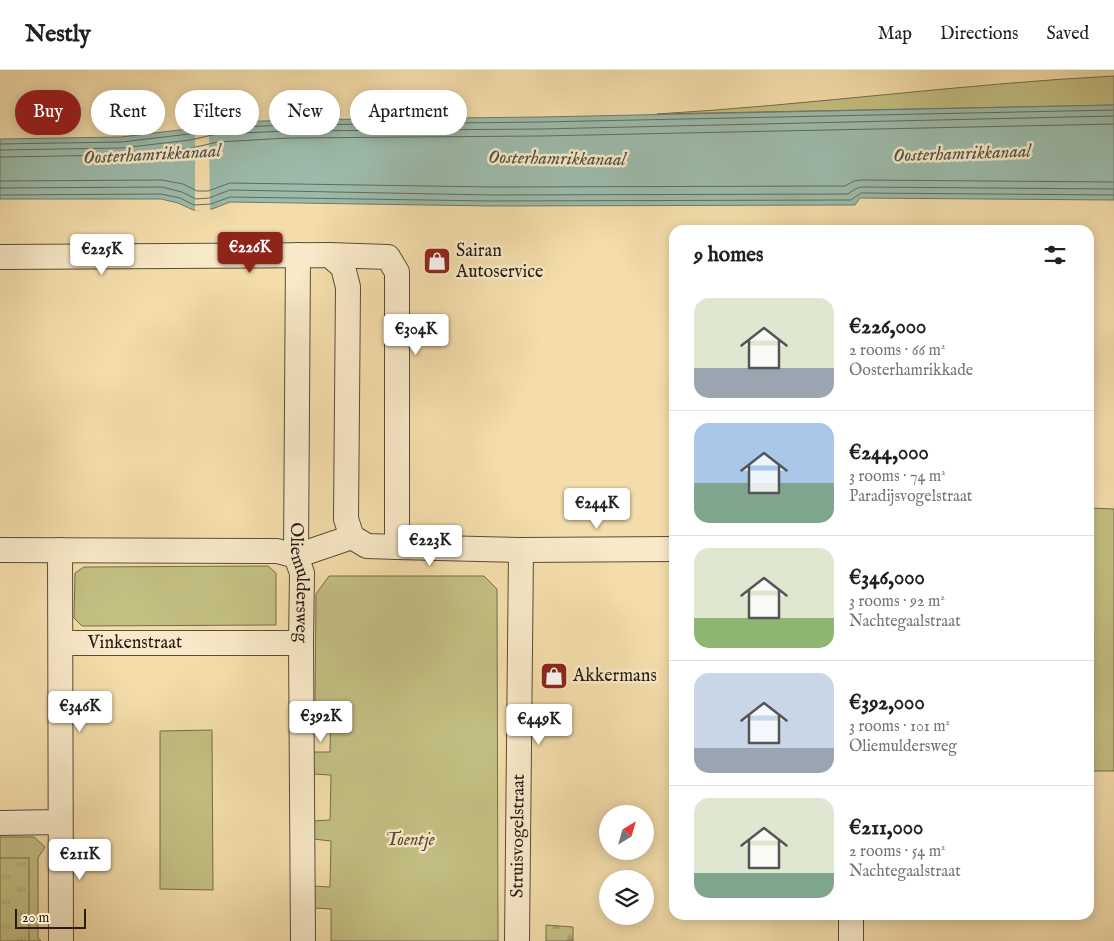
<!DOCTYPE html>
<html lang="en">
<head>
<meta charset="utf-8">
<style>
	:root { --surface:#fff; --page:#f2f2f2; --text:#202124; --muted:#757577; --line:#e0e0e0; --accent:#8f2418 }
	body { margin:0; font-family:"IM FELL English",serif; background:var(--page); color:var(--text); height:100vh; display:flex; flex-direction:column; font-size:19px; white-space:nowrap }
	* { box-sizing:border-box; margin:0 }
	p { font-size:16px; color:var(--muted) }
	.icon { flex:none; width:28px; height:28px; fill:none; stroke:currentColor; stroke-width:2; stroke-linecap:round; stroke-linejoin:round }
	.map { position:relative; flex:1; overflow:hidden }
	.drawer { position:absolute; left:669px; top:155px; width:425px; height:695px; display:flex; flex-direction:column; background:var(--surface); border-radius:15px; box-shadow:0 2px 12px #0003 }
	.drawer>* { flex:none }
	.banner { position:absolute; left:15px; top:20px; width:475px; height:45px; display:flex; gap:10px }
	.needle { width:32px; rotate:37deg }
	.tools { position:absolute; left:599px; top:735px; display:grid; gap:10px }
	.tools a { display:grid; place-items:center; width:55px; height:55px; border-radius:50%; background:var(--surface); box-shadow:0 2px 12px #0003; font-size:25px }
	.scale { position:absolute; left:15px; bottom:12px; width:71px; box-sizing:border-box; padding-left:5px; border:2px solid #271b13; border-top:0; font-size:14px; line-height:18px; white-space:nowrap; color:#271b13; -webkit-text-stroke:4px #f8e9c8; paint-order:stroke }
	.price { position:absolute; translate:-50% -42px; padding:0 11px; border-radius:5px; background:#fff; color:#222; font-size:16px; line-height:32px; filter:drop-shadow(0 1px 2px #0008) }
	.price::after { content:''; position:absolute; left:50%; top:30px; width:15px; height:11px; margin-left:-8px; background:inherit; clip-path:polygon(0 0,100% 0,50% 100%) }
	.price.active { background:var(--accent); color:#fff }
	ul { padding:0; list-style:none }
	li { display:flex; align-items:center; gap:15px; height:125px; padding:0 25px }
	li+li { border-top:1px solid var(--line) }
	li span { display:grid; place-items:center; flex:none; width:140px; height:100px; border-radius:15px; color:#555 }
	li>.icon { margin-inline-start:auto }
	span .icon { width:60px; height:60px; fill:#fffc; stroke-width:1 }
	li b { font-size:21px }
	h2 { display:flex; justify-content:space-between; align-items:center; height:60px; padding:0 25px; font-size:21px }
	.tag { padding:0 18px; border-radius:22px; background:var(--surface); box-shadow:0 2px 12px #0003; font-size:18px; line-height:45px }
	.tag.active { background:var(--accent); color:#fff }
	header { display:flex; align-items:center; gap:30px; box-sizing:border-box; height:70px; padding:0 25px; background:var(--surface); border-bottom:1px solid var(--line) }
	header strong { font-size:24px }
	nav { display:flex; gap:28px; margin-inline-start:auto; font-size:18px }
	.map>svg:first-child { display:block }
	.green { fill:#c3bf83; stroke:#756d4b }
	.forest { fill:url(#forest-firs); stroke:#756d4b }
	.park { fill:url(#park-tufts); stroke:#756d4b }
	.water { fill:#9cbbab; stroke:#6d7b6e }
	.pier { fill:#f4ddab }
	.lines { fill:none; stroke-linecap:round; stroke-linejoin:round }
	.shore { stroke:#626b5f; stroke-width:1 }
	.minor-casing { stroke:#5a4c39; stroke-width:26 }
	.minor { stroke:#f8e9c8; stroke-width:24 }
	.labels { text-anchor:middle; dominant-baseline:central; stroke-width:5; stroke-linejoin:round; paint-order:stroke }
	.poi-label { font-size:18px; fill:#271b13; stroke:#f8e9c8; text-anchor:start }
	.street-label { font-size:18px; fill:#271b13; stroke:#f8e9c8 }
	.park-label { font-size:18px; font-style:italic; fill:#564c35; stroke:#f8e9c8 }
	.water-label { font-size:19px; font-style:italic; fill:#505348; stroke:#f8e9c8 }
</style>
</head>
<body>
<header>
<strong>Nestly</strong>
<nav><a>Map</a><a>Directions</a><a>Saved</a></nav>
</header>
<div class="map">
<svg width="1114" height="871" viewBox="0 0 1114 871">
	<defs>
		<pattern id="forest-firs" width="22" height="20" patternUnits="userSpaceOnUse" patternTransform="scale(1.25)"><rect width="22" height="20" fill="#c3bf83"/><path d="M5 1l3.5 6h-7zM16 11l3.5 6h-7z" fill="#a8a470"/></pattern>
		<pattern id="park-tufts" width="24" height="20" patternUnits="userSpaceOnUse" patternTransform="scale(1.25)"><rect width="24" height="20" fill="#c3bf83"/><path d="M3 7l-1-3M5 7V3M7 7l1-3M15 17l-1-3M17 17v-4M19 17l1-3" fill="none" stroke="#a8a470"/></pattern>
	</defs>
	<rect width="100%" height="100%" fill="#f4ddab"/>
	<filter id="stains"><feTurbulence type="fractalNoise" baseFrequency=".004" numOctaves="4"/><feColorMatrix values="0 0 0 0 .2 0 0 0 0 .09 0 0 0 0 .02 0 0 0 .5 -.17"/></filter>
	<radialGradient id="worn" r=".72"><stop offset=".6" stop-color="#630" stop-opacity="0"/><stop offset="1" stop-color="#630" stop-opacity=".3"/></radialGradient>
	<g class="green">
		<path d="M1114,6V35L657,44C810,35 961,14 1114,6Z"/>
		<polygon points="1089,438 1114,439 1114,701 1089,701"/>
		<polygon points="268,496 276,503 276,555 82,556 74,548 75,503 84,497"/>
		<polygon points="329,506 484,506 497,519 498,871 331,871 331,839 313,838 313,816 330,817 331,771 313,769 312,751 330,750 331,705 312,704 312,682 330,682 331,636 315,636 316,524"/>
		<polygon points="212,660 213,820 160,819 160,661"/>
		<polygon points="0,767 34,767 45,777 38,788 38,868 41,871 0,871"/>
	</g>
	<polygon class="forest" points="546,855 573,857 573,871 546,871"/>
	<rect class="park" x="0" y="788" width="29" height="83"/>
	<polygon class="water" points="1114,35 1114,130 860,128 855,135 491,136 230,132 212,139 193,140 178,133 161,129 0,129 0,69 121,67 188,59 215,53 288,50 541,47"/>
	<polygon class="pier" points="207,52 209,61 210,140 195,140 195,61 197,60 197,55"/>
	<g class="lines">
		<g class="shore">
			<polyline points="0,74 122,72 189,64 216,58 288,55 541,52 1114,40"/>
			<polyline points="0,80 122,78 190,70 217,64 289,61 541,59 1114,46"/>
			<polyline points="0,87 123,85 191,78 218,72 289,68 541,66 1114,54"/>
			<polyline points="0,111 162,110 183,114 197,121 208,121 230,113 492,117 845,116 854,111 861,110 1114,112"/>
			<polyline points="0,118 162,117 182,122 196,129 209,128 230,120 492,125 848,124 855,119 861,117 1114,119"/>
			<polyline points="0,125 161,124 180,128 194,135 211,134 230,127 491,131 851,130 861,123 1114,125"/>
		</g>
		<g class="minor-casing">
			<g id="minor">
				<path id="s1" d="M298,185L296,486L302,503L301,573L303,871"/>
				<polyline points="329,185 388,187 397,202 397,477"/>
				<polyline points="0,187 329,185 343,197 348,217 346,449 352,467"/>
				<polyline points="352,467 367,476 397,477 521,480 674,479"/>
				<polyline points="0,480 277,481 296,486 352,467"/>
				<polyline points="60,480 61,871"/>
				<path id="s2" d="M61,573H301"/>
				<polyline points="0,753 60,752"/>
				<path id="s3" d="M517,871L521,480"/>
				<polyline points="851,871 851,845"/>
			</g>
		</g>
		<use href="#minor" class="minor"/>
	</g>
	<defs>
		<g id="shop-square" transform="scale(1.4375)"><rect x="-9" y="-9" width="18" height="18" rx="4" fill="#8f2418" stroke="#f8e9c8"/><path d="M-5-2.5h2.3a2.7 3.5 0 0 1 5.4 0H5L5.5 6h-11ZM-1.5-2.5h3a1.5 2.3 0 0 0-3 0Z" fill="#fff"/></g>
	</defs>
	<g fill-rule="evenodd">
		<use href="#shop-square" x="437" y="191"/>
		<use href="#shop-square" x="554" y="606"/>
	</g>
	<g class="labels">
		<g class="poi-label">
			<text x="456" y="181">Sairan<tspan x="456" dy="21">Autoservice</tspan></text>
			<text x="573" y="606">Akkermans</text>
		</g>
		<g class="street-label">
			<text stroke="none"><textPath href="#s1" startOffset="328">Oliemuldersweg</textPath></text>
			<text stroke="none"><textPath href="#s2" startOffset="74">Vinkenstraat</textPath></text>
			<text stroke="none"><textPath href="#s3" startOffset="105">Struisvogelstraat</textPath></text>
		</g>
		<g class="park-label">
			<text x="410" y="770">Toentje</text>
		</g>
		<g class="water-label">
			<text transform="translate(962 84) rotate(-2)">Oosterhamrikkanaal</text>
			<text transform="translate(152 85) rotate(-3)">Oosterhamrikkanaal</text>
			<text transform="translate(557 89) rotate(1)">Oosterhamrikkanaal</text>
		</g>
	</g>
	<rect width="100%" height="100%" filter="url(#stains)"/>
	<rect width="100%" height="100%" fill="url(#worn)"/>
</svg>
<div class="tools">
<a><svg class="needle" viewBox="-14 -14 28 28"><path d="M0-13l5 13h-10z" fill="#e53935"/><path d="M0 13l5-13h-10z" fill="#757577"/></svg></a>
<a><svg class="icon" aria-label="layers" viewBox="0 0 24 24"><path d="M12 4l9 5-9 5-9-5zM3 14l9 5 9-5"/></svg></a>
</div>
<div class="scale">20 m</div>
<b class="price active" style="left:250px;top:204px">€226K</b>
<b class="price" style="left:102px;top:206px">€225K</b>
<b class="price" style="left:416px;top:286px">€304K</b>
<b class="price" style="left:597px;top:460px">€244K</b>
<b class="price" style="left:430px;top:497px">€223K</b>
<b class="price" style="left:80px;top:663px">€346K</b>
<b class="price" style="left:321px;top:673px">€392K</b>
<b class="price" style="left:539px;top:676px">€449K</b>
<b class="price" style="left:80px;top:811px">€211K</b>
<div class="banner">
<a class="tag active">Buy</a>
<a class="tag">Rent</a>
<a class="tag">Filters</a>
<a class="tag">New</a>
<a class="tag">Apartment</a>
</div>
<section class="drawer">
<h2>9 homes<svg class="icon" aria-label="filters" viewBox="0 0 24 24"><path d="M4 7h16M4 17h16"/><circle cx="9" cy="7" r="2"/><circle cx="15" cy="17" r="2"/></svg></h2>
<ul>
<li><span style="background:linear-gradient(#dfe7d0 70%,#9aa5b1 0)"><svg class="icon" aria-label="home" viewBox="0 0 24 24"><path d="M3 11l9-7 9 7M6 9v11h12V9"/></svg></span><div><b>€226,000</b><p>2 rooms · 66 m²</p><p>Oosterhamrikkade</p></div></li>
<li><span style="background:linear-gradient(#a9c7e8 60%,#7fa58c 0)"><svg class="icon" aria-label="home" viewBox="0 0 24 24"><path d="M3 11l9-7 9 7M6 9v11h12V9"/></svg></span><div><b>€244,000</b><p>3 rooms · 74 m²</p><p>Paradijsvogelstraat</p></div></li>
<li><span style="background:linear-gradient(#dfe7d0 70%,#8fb573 0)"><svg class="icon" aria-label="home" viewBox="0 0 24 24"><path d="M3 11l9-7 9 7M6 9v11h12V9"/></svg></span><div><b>€346,000</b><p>3 rooms · 92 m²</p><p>Nachtegaalstraat</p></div></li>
<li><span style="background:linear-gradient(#c9d6e8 75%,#9aa5b1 0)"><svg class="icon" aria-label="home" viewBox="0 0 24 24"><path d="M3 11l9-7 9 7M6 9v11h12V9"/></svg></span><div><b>€392,000</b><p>3 rooms · 101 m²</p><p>Oliemuldersweg</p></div></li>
<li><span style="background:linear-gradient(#dfe7d0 75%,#7fa58c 0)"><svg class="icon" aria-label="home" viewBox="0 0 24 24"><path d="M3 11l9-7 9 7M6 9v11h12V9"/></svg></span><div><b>€211,000</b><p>2 rooms · 54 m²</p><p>Nachtegaalstraat</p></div></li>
</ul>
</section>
</div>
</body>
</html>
